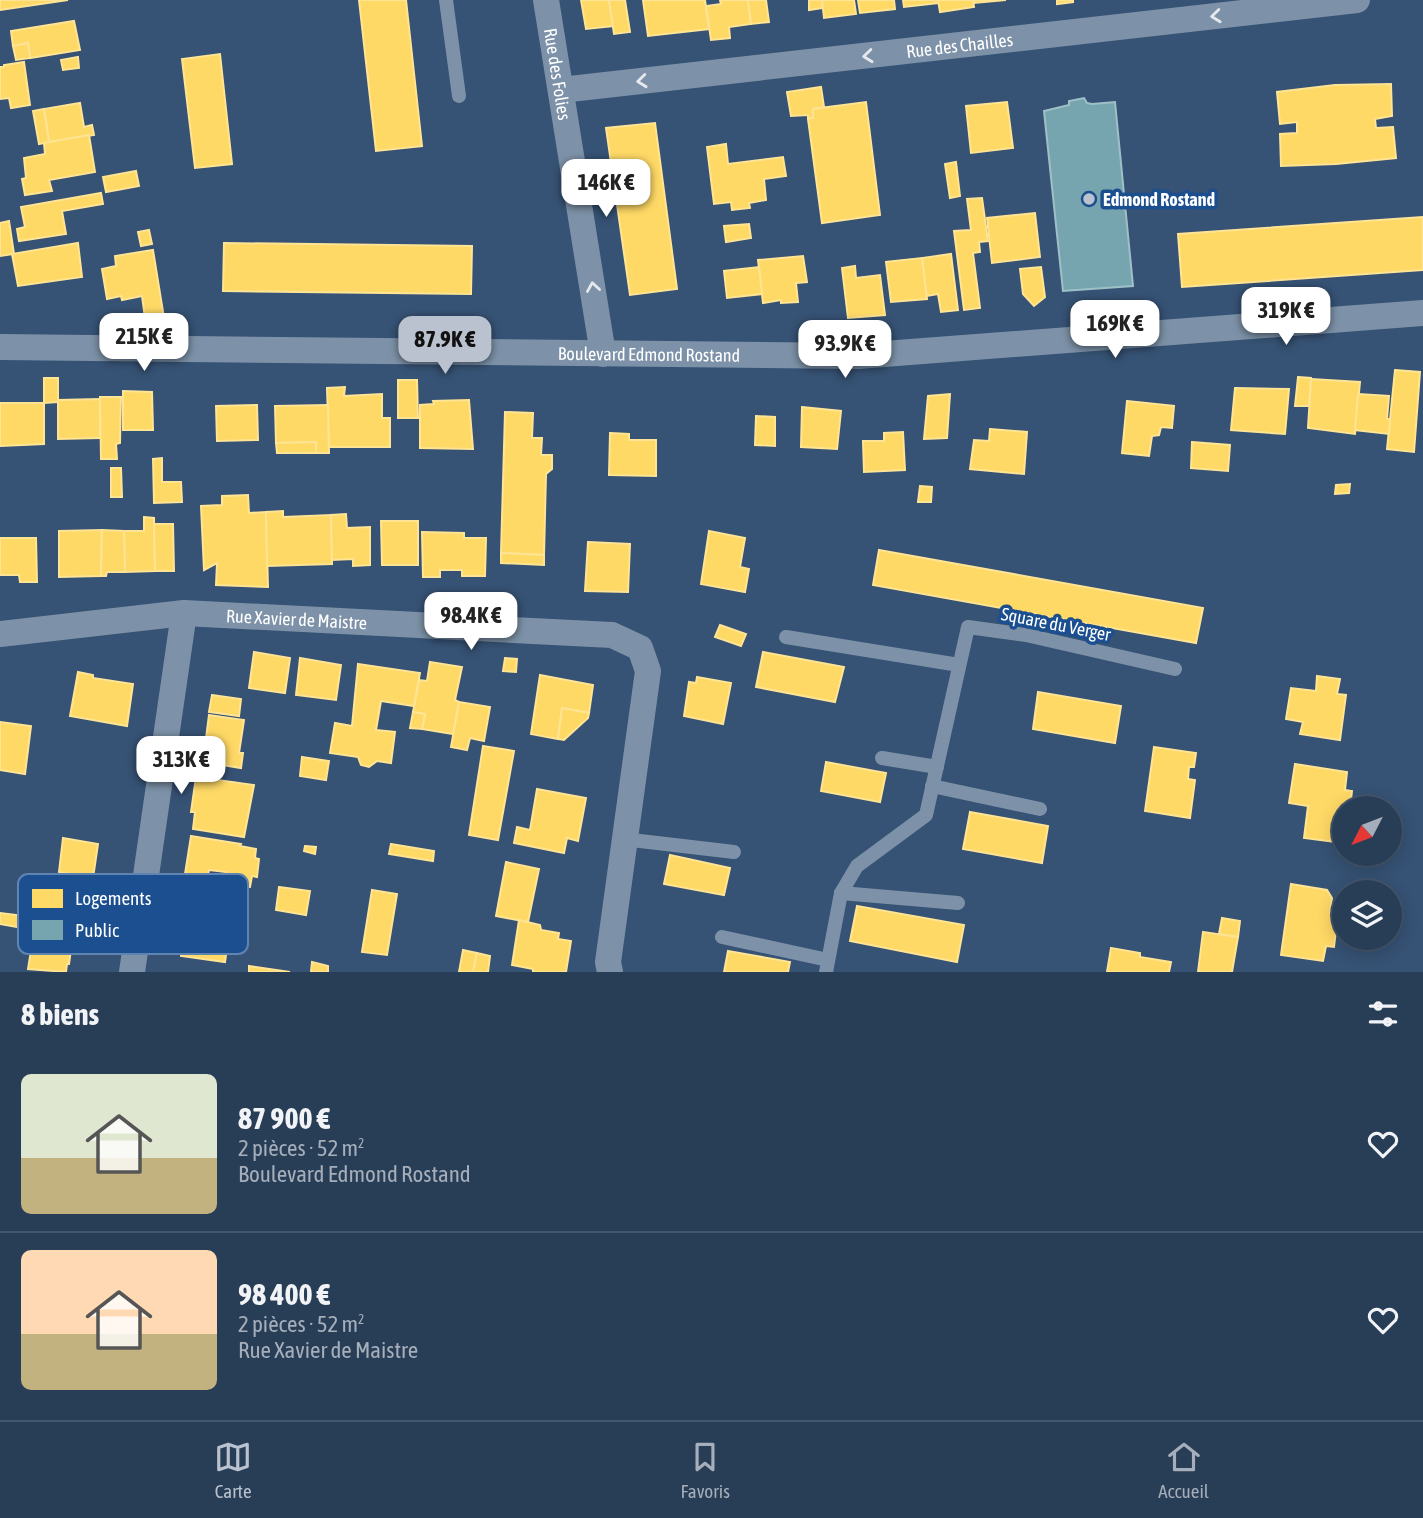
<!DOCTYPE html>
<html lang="fr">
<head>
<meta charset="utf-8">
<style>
	:root { --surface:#283e57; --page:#30455d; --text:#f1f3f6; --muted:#a5aeba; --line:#44576d; --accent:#b9c2ce }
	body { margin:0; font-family:"Asap Condensed",sans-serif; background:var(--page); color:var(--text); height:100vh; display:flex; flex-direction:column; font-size:26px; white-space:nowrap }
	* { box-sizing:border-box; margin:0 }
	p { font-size:23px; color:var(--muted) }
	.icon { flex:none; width:38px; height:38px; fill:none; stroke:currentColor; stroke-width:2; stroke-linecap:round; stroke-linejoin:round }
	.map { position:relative; height:972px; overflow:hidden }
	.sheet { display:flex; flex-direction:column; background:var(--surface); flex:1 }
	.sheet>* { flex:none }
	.needle { width:46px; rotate:228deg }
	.fabs { position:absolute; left:1332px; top:796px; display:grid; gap:14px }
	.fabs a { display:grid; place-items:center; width:70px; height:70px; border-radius:50%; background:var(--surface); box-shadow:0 4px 18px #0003,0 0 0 2px var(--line); font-size:35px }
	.price { position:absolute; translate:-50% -60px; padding:0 16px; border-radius:14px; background:#fff; color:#222; font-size:23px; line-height:46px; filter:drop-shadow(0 2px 4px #0008) }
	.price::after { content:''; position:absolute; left:50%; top:42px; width:21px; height:16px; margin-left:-10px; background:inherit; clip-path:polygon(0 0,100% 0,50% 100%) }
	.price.selected { background:var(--accent); color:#111 }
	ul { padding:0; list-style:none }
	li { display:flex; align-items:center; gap:21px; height:175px; padding:0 21px }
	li+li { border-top:2px solid var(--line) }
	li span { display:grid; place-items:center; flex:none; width:196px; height:140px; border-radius:10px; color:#555 }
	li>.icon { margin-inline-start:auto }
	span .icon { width:84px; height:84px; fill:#fffc; stroke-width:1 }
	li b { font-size:30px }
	h2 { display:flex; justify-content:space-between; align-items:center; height:84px; padding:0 21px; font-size:30px }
	.tabs { display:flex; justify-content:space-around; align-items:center; height:98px; border-top:2px solid var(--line); background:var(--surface); font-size:19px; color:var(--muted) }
	.tabs a { display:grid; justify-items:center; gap:4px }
	.tabs .selected { color:var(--accent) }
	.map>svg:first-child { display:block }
	.homes { fill:#ffd966; stroke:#ffe494; stroke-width:2 }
	.public { fill:#76a5af; stroke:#9fc0c7; stroke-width:2 }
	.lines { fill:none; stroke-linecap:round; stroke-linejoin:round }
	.service { stroke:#7d92a8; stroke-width:14 }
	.minor { stroke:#7d92a8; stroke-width:26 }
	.oneway { stroke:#e5e9ee }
	.poi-dot { fill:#b9c2ce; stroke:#1b4f8f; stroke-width:2.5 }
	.labels { text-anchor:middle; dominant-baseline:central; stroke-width:7; stroke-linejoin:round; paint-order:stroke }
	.street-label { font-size:18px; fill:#fff; stroke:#1b4f8f }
	.poi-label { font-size:18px; font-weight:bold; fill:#fff; stroke:#1b4f8f; text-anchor:start }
	.key { fill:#1b4f8f; stroke:#5f84b1; stroke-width:2 }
	.key-label { font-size:19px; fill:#fff }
</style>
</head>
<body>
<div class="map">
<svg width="1423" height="972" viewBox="0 0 1423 972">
	<rect width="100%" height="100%" fill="#365274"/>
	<g class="homes">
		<polygon points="0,0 68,0 0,10"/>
		<polygon points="359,0 406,0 422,146 376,151"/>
		<polygon points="581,0 609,0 613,26 586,29"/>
		<polygon points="609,0 625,0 630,32 614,34"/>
		<polygon points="643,0 705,0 709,29 648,36"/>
		<polygon points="720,0 748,0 751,24 729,27 730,38 711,40 706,6 721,4"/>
		<polygon points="748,0 766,0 769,22 751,24"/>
		<polygon points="809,0 822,0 823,8 809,10"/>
		<polygon points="822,0 854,0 856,14 824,18"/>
		<polygon points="858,0 894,0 895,9 860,13"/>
		<polygon points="903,0 938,0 938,3 904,7"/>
		<polygon points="938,0 973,0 974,7 940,12"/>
		<polygon points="973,0 1006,0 974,3"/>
		<polygon points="1057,0 1073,0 1073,2 1057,4"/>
		<polygon points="74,21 80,50 30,58 28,43 13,46 11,31"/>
		<polygon points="28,43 30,58 16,60 13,46"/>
		<polygon points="220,54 232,164 195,168 182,59"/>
		<polygon points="78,57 79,68 63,70 61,60"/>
		<polygon points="24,62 30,105 11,108 9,98 0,99 0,67 4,67 4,65"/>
		<polygon points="1391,84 1392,116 1375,119 1376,128 1393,127 1396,158 1336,164 1281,166 1280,134 1297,133 1297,122 1280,124 1277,92 1335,85"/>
		<polygon points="821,87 824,107 813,109 813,118 808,119 808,115 791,116 787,92"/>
		<polygon points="866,102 880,215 822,223 808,119 813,118 813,109"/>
		<polygon points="1007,102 1013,148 971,153 966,106"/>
		<polygon points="80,103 84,127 92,125 94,135 49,142 44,109"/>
		<polygon points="44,109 49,142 39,144 33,111"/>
		<polygon points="655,123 677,289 630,295 606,128"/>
		<polygon points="89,135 95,172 49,180 52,191 25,195 22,179 26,178 24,158 45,154 44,143"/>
		<polygon points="726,144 728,164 783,157 786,176 764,179 766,200 749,203 750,208 732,210 731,202 714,204 707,147"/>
		<polygon points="956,162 960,196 950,198 945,164"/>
		<polygon points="136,171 139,186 106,192 103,177"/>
		<polygon points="101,193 103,204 62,211 66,234 19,241 17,229 25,227 21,207"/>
		<polygon points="982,198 988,241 979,242 980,252 973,253 980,308 964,310 954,231 971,230 967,199"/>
		<polygon points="1035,213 1040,257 992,263 987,218"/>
		<polygon points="1423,217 1423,270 1182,287 1178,234"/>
		<polygon points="9,221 14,254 0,256 0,223"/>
		<polygon points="749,224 751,238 726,242 724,226"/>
		<polygon points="149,230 152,244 141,246 138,232"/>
		<polygon points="78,243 82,277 18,286 12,254"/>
		<polygon points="224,243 472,246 471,294 223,291"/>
		<polygon points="153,250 164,318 145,318 142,296 122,300 121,296 107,299 102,269 116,266 115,256"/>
		<polygon points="951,254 958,310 941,312 938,294 926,296 922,258"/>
		<polygon points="803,256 807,282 796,283 798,302 781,303 781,300 763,303 758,260"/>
		<polygon points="922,258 927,299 891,302 886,262"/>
		<polygon points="855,266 856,278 880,275 885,315 848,318 842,268"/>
		<polygon points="759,267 762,294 727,298 724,271"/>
		<polygon points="1041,267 1045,297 1034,306 1023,294 1020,269"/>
		<polygon points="1395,370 1420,372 1414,452 1387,449"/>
		<polygon points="1298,377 1311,378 1309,406 1295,406"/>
		<polygon points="44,378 58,378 58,402 44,403"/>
		<polygon points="1311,379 1360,382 1355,434 1308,428"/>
		<polygon points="398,380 417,380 418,418 398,418"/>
		<polygon points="345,387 344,396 382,394 382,418 390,418 390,447 329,447 327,388"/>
		<polygon points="1235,388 1289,389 1285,434 1231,430"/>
		<polygon points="123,391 152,392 153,430 123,430"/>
		<polygon points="950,394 947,438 924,439 928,396"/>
		<polygon points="1358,394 1389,396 1387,419 1390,419 1389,434 1355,430"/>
		<polygon points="100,397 121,397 120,443 116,444 117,459 101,459"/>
		<polygon points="100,399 100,438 58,439 58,400"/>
		<polygon points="469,400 473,449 420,448 420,405 434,404 433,401"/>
		<polygon points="1127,401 1174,406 1172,428 1161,427 1159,435 1152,436 1149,456 1122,453"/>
		<polygon points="0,403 44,403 44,444 0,446"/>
		<polygon points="257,405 258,440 217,441 216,406"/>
		<polygon points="328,405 329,453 316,453 316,442 276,443 275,406"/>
		<polygon points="802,407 841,411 837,449 801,447"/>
		<polygon points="505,412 533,413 532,438 542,438 541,455 552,455 552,469 546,474 544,555 501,553"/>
		<polygon points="756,416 775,417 775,446 755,445"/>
		<polygon points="990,429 1027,432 1024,474 970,469 974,440 989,441"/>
		<polygon points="903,432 905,470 864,472 863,441 884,441 884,433"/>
		<polygon points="610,433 629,434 629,440 656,440 656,476 609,475"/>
		<polygon points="316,442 316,453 277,453 276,443"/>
		<polygon points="1192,442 1230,445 1228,471 1191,468"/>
		<polygon points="162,458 162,482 181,482 182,502 154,503 153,459"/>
		<polygon points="111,468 121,468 122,497 111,497"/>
		<polygon points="1350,484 1349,493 1335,494 1336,485"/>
		<polygon points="920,486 932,487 931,502 918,502"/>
		<polygon points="248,495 249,513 266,512 268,587 216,585 217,563 204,570 201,506 222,505 222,496"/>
		<polygon points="283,511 283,517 331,515 332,564 267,566 266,512"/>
		<polygon points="346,514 347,528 370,527 370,565 353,566 353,559 332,560 331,515"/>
		<polygon points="144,517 154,518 155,571 125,572 124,531 144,531"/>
		<polygon points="381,521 418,521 418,565 382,565"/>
		<polygon points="154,524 173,524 174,571 155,571"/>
		<polygon points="102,530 101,576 59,577 59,531"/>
		<polygon points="102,530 124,531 125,572 107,572 106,576 101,576"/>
		<polygon points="709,531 745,538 740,567 749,569 745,592 701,584"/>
		<polygon points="422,532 464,533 464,538 486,538 485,576 462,576 462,570 440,570 440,577 423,577"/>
		<polygon points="0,538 36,538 37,582 20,582 19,575 0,575"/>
		<polygon points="588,542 630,544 628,592 585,591"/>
		<polygon points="879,550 1203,608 1196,643 873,585"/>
		<polygon points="501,553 544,555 544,565 501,563"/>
		<polygon points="720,625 746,634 741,646 715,637"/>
		<polygon points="254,652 290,658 285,693 249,688"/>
		<polygon points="763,652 844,667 835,702 756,687"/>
		<polygon points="300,658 341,665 336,700 296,695"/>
		<polygon points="505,658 517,659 516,672 503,671"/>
		<polygon points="430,662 462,667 455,700 459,702 453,734 422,729 425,714 413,712 419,680 427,681"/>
		<polygon points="358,664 420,673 414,706 381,701 376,730 395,732 391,763 377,761 369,767 361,765 358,757 330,753 335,723 352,726"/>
		<polygon points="78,672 93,675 93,678 133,684 127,726 70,716"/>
		<polygon points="540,675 593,685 589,713 562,708 558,739 531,734"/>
		<polygon points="1317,676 1340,679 1337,694 1346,695 1340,740 1300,734 1303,722 1286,719 1291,688 1316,691"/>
		<polygon points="697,677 731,683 723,724 684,716 689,682 696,683"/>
		<polygon points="1038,692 1121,706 1115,743 1033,729"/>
		<polygon points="212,695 241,699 239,716 209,712"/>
		<polygon points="459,702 490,707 484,741 470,738 467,750 451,747"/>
		<polygon points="562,708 589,713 588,718 564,740 558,739"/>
		<polygon points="413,712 425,714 422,729 410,728"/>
		<polygon points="209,715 244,720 239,753 243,753 241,768 203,762"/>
		<polygon points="0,722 31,726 25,774 0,770"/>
		<polygon points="483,746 514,751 498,840 469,835"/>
		<polygon points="1154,747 1196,753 1194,767 1189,767 1188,779 1195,780 1190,818 1145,811"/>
		<polygon points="302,757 329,761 326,780 300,776"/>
		<polygon points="826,762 886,773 880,802 821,791"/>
		<polygon points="1295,764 1347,772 1345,790 1352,791 1350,808 1344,808 1344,843 1304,838 1308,806 1289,803"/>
		<polygon points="196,777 254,785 244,837 193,829 195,812 191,812"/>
		<polygon points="537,789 586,798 578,841 567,838 564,853 514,843 517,827 530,830"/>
		<polygon points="970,812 1048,826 1042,863 963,849"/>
		<polygon points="191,836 241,844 240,846 256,849 255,858 259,859 257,877 252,876 250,887 223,884 226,872 209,870 207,878 185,874"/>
		<polygon points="63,838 98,844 93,878 59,872"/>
		<polygon points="391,844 434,851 433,861 389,854"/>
		<polygon points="305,846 316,847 315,854 304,851"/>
		<polygon points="670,855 730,868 724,895 664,884"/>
		<polygon points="506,862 539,869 528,922 496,916"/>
		<polygon points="1291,884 1327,890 1332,898 1330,913 1338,914 1334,947 1326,946 1323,961 1281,955"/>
		<polygon points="279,887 310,891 306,915 276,910"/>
		<polygon points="372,890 397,894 387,955 362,952"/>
		<polygon points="181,902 221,908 215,946 227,948 225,962 181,956 182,941 175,940"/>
		<polygon points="857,906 964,925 957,962 850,941"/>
		<polygon points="0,913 25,916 23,928 0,924"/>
		<polygon points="1222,918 1240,921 1238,937 1219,934"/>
		<polygon points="36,919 79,924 77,943 72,942 69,964 67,964 66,972 28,969"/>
		<polygon points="519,920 540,925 541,930 559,933 558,939 571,941 566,972 533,972 533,969 512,965"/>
		<polygon points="1203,932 1238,937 1232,972 1198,972"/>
		<polygon points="1111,948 1140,953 1140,957 1171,962 1169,972 1107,972"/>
		<polygon points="463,950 477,953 473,972 459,972"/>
		<polygon points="728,951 790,962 788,972 724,972"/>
		<polygon points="477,953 490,956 488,972 473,972"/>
		<polygon points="312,962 328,966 328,972 311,972"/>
		<polygon points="249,966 290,972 249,972"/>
	</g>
	<polygon class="public" points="1084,98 1087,103 1092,104 1115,102 1133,286 1063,291 1044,111 1069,105 1069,101"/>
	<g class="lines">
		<g class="service">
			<polyline points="446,0 459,96"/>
			<polyline points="786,637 959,665"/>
			<polyline points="882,758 937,767"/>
			<polyline points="932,786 1040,809"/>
			<polyline points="623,839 734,852"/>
			<polyline points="841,893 958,903"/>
			<polyline points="722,937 828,960"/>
			<polyline points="826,972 841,893 857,866 926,815 968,627 1026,635 1175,669"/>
		</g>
		<g class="minor">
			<path id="s1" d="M546,0L603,354"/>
			<path id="s2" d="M561,90L1357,0"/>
			<path id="s3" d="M0,347L858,356L1423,313"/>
			<path id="s4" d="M0,634L184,613L612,635L640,648L648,671L608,962L610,972"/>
			<polyline points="132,972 184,613"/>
		</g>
	</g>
	<defs><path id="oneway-chevron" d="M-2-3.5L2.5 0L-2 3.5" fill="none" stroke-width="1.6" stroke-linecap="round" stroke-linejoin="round" transform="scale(1.75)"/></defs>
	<g class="oneway">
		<use href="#oneway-chevron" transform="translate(1216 16) rotate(174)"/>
		<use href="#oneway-chevron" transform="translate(868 56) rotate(174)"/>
		<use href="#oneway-chevron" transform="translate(642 81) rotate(174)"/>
		<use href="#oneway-chevron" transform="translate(593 287) rotate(-99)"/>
	</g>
	<circle class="poi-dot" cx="1089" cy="199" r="7"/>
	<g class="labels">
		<g class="street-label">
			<text stroke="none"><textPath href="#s2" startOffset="401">Rue des Chailles</textPath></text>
			<text stroke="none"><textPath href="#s1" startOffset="75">Rue des Folies</textPath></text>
			<text stroke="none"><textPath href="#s3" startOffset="649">Boulevard Edmond Rostand</textPath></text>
			<text stroke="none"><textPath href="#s4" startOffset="298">Rue Xavier de Maistre</textPath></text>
			<text transform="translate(1056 624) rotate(11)">Square du Verger</text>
		</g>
		<g class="poi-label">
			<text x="1103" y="199">Edmond Rostand</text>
		</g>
	</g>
	<rect x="18" y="874" width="230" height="80" rx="10" class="key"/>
	<rect x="32" y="889" width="31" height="19" fill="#ffd966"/>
	<rect x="32" y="920" width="31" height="20" fill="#76a5af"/>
	<g class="key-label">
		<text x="75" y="905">Logements</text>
		<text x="75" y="937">Public</text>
	</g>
</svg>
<div class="fabs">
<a><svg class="needle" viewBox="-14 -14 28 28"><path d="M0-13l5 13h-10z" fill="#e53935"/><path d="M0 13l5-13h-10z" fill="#a5aeba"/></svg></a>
<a><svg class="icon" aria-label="layers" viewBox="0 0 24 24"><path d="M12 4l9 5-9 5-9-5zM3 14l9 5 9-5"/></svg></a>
</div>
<b class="price" style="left:606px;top:219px">146K €</b>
<b class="price" style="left:1286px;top:347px">319K €</b>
<b class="price" style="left:1115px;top:360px">169K €</b>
<b class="price" style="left:144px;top:373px">215K €</b>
<b class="price selected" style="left:445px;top:376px">87.9K €</b>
<b class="price" style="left:845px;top:380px">93.9K €</b>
<b class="price" style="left:471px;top:652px">98.4K €</b>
<b class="price" style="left:181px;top:796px">313K €</b>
</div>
<section class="sheet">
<h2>8 biens<svg class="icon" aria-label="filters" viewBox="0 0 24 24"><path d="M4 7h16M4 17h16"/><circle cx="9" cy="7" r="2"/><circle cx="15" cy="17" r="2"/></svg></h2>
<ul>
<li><span style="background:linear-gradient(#dfe7d0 60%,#c2b280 0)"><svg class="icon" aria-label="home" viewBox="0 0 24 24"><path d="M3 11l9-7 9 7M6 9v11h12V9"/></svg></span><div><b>87 900 €</b><p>2 pièces · 52 m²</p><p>Boulevard Edmond Rostand</p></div><svg class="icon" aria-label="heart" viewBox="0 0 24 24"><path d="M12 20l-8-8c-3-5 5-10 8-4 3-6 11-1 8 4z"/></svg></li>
<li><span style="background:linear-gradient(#ffd9b3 60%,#c2b280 0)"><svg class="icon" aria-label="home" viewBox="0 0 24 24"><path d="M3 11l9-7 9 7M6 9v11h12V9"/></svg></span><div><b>98 400 €</b><p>2 pièces · 52 m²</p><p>Rue Xavier de Maistre</p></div><svg class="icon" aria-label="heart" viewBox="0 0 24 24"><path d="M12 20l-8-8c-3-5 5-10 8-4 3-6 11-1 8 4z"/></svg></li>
</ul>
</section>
<nav class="tabs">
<a class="selected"><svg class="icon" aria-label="map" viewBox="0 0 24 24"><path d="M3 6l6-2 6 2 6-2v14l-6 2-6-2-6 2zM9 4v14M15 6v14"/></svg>Carte</a>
<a><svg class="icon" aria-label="saved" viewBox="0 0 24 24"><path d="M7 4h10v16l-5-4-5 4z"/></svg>Favoris</a>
<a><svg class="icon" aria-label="home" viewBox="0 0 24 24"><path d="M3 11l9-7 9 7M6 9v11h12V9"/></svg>Accueil</a>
</nav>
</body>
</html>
